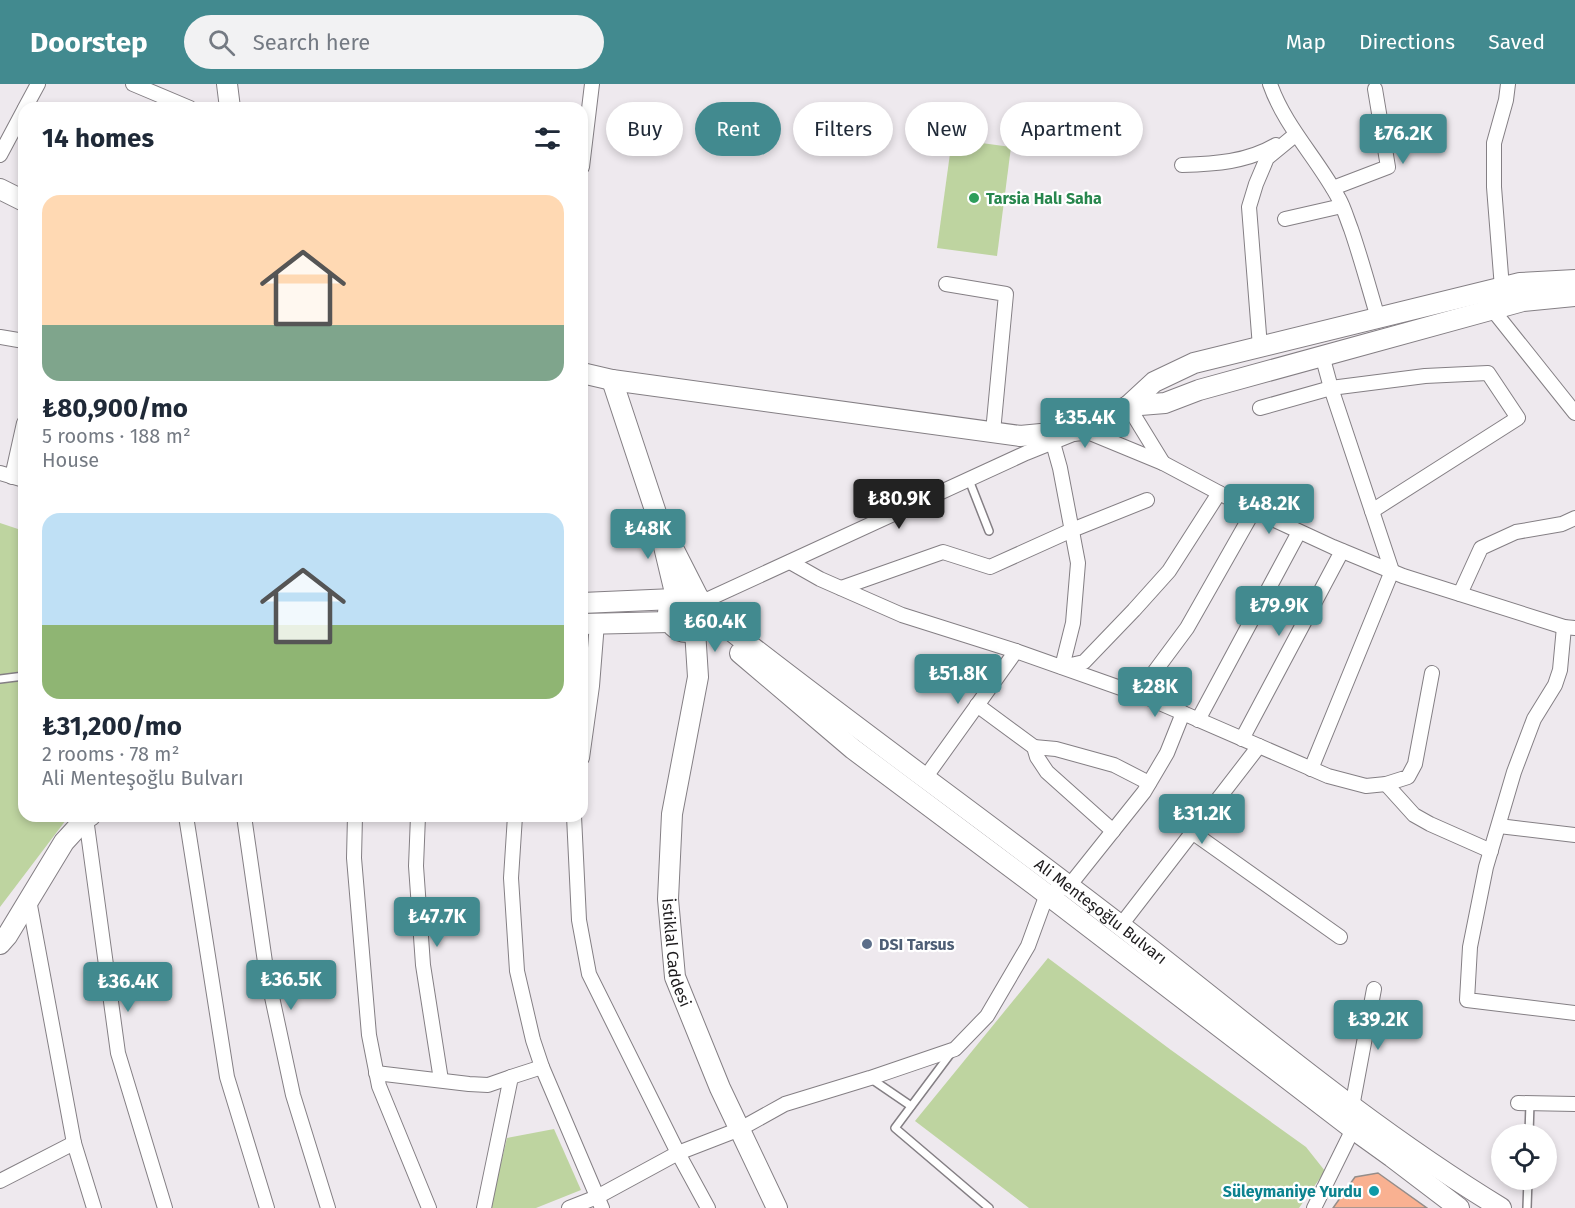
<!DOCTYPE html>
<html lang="en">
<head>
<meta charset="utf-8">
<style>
	:root { --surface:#fff; --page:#f2f2f3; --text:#1f2937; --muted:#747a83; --accent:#428a8f }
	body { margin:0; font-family:"Fira Sans",sans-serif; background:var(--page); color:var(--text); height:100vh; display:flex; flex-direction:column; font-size:22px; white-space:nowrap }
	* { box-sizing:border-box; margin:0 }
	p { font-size:20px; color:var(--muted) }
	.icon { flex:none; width:33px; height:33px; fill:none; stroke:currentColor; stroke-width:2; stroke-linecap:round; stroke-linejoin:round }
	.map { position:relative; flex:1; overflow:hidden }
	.drawer { position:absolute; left:18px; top:18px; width:570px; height:720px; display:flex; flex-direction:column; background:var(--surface); border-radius:18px; box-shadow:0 3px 9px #0003 }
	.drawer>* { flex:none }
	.banner { position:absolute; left:606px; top:18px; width:570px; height:54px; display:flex; gap:12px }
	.tools { position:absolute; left:1491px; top:1040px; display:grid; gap:12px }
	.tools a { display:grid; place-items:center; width:66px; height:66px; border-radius:50%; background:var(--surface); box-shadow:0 3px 9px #0003; font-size:30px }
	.price { position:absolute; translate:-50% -51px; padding:0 14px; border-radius:6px; background:var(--accent); color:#fff; font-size:20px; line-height:39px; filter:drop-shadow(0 2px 3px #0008) }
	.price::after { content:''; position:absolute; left:50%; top:36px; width:18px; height:14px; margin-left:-9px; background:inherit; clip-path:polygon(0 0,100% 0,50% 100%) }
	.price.active { background:#222; color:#fff }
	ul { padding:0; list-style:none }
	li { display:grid; align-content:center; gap:12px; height:318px; padding:0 24px }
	li span { display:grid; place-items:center; height:186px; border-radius:18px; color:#555 }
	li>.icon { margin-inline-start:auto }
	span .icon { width:108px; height:108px; fill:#fffc; stroke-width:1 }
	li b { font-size:26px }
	h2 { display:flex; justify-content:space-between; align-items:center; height:72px; padding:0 24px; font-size:26px }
	.tag { padding:0 21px; border-radius:27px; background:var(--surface); box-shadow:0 3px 9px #0003; font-size:21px; line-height:54px }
	.tag.active { background:var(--accent); color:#fff }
	header { display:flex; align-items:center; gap:36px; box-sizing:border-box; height:84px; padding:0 30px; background:var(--accent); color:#fff }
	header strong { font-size:28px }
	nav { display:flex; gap:33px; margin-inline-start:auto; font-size:21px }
	.search { width:420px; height:54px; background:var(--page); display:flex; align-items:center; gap:15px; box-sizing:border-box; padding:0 21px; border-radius:33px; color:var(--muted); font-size:22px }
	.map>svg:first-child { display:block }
	.green { fill:#bed4a0 }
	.building { fill:#f9b191; stroke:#948d8a; stroke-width:1.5 }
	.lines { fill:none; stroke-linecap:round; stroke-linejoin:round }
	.lane-casing { stroke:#847f84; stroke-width:10 }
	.street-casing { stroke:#847f84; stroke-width:16 }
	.secondary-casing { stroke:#847f84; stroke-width:22 }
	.lane { stroke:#fff; stroke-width:7 }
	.street { stroke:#fff; stroke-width:14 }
	.secondary { stroke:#fff; stroke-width:20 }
	.leisure-dot { fill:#2e9e5b; stroke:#fff; stroke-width:2 }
	.service-dot { fill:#5c6f8a; stroke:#fff; stroke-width:2 }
	.culture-dot { fill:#0f9aa8; stroke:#fff; stroke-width:2 }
	.labels { text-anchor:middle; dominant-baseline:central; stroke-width:4.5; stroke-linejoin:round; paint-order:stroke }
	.leisure-label { font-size:16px; font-weight:bold; fill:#27864d; stroke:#fff; text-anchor:start }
	.street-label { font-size:16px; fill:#1d1b1d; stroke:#fff }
	.service-label { font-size:16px; font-weight:bold; fill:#4e5e75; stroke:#fff; text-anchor:start }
	.culture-label { font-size:16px; font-weight:bold; fill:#0d838f; stroke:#fff; text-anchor:end }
</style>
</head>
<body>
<header>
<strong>Doorstep</strong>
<div class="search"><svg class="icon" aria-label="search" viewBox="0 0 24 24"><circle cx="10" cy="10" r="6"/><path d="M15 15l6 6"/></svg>Search here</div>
<nav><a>Map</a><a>Directions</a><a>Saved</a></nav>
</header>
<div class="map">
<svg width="1575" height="1124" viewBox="0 0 1575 1124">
	<rect width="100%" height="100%" fill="#eee9ee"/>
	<g class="green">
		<polygon points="952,55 1011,63 997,172 937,164"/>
		<polygon points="0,439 24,447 24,732 69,732 0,823"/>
		<polygon points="1048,874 1171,966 1306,1063 1325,1087 1299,1124 1029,1124 915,1037"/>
		<polygon points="554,1045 581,1106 536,1124 490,1124 507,1054"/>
	</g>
	<polygon class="building" points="1378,1089 1427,1124 1333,1124 1355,1093"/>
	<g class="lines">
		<g class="lane-casing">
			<g id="lane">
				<polyline points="969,396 989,447"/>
				<polyline points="0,595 24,592"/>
				<polyline points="951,969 895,1044 989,1124"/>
				<polyline points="870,994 911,1022"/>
				<polyline points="1529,1050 1530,1019"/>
				<polyline points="1527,1124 1528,1095"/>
			</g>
		</g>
		<g class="street-casing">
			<g id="street">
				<polyline points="133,0 190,24"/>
				<path d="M1270,0C1285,43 1318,75 1339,115C1344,124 1347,135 1351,145C1361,174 1369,204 1378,234"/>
				<polyline points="25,24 38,0"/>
				<polyline points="0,71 24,26"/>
				<path d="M1182,81C1215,80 1247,78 1276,61"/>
				<polyline points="582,83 592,0"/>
				<polyline points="1333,104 1388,83 1375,5"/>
				<polyline points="1285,135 1342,122"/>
				<polyline points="946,200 1006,210 993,348"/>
				<polyline points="1502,204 1494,103 1494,59 1506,16 1508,0"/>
				<polyline points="1492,225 1575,329"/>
				<polyline points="0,253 24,257"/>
				<polyline points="1260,263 1249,123 1256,100 1267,74 1295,51"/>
				<polyline points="1128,322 1163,379"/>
				<polyline points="1260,324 1331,304 1425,292 1488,289 1518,334 1372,427"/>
				<polyline points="1053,359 1060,384 1078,479 1073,539 1062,583 1084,578 1134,526 1169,487 1219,409"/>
				<polyline points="0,389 24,396"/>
				<polyline points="12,393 24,339"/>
				<polyline points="790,478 820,495 902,531 1016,567 1146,613 1328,692 1366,702 1386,700 1408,693 1415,680 1432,589"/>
				<polyline points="841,504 943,468 990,483 1072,446 1147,416"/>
				<polyline points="1460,510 1481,464 1516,448 1562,440 1575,434"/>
				<polyline points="702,518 1026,369 1083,346 1163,379 1240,420 1333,463 1403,492 1564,543 1575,544"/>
				<polyline points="1564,543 1560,586 1555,601 1534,635 1514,688 1486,783 1470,863 1467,916 1575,929"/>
				<polyline points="1138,610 1187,544 1254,426"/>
				<polyline points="977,621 1034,663 1037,673 1047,688 1113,747"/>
				<polyline points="1198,636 1299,448"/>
				<polyline points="1242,655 1342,467"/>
				<polyline points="1034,663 1056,665 1114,681 1149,699"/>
				<polyline points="582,674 592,602 597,539"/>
				<polyline points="1311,685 1392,487 1331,304 1322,271"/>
				<polyline points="925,694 1016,567"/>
				<polyline points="1386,700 1414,731 1430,740 1491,767"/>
				<polyline points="186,732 227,993 267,1124"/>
				<polyline points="244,732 266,885 293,1011 328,1124"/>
				<polyline points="355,732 354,774 369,951 379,1002 429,1124"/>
				<polyline points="418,732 416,782 423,881 441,996"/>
				<polyline points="515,732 511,794 517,887 533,956 542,983 602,1124"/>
				<polyline points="574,732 579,836 589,890 678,1069 708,1124"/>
				<polyline points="86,734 118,969 165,1124"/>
				<polyline points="1499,742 1575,751"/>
				<polyline points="1192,748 1340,853"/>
				<polyline points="29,816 74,1059 94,1124"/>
				<polyline points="1121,841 1259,662"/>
				<polyline points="376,989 469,1000 488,1001 511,993"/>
				<polyline points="1518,1019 1575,1020"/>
				<polyline points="1352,1023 1374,905"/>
				<polyline points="0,1097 74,1059"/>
				<polyline points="484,1124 511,993 542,983"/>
				<polyline points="569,1124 597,1113 678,1069 740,1045 785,1020 870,994 955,965 987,932 1028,862 1047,810 1069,802 1144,708 1167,669 1183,629"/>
				<polyline points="1314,1124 1353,1045"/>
			</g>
		</g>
		<g class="secondary-casing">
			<g id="secondary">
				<polyline points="227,0 230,24"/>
				<polyline points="0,105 24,117"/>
				<polyline points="582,289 612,296 1020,352 1083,346 1128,322 1165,319 1199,306 1523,217 1575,212"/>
				<polyline points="612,296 656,429 676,513"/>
				<polyline points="1128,322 1154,298 1194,279 1520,199 1575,196"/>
				<polyline points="670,458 699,515"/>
				<circle cx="687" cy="529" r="19"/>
				<polyline points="582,519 674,515"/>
				<path id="s1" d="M706,527C842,635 983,735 1120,841C1245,938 1366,1042 1501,1124"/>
				<polyline points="582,540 670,538"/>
				<path id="s2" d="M695,546L698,593L672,730L668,815L675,893L720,1004L777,1124"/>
				<polyline points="740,569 853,665 1036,802 1353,1045 1392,1073 1459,1124"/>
				<polyline points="0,860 7,852 64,758 86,734 90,732"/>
			</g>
		</g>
		<use href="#lane" class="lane"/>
		<use href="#street" class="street"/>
		<use href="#secondary" class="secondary"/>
	</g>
	<circle class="leisure-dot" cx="974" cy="114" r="6"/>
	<circle class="service-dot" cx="867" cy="860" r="6"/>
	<circle class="culture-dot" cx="1374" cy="1107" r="6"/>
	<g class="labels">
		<g class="leisure-label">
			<text x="986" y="114">Tarsia Halı Saha</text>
		</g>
		<g class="street-label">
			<text stroke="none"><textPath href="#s1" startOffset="496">Ali Menteşoğlu Bulvarı</textPath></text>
			<text stroke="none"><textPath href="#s2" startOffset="326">İstiklal Caddesi</textPath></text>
		</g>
		<g class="service-label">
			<text x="879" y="860">DSI Tarsus</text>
		</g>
		<g class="culture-label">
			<text x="1362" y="1107">Süleymaniye Yurdu</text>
		</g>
	</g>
</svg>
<div class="tools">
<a><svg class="icon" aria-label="locate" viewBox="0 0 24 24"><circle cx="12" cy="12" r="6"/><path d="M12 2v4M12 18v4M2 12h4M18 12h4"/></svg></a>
</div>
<b class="price" style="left:1403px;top:81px">₺76.2K</b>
<b class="price" style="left:1085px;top:365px">₺35.4K</b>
<b class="price active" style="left:899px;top:446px">₺80.9K</b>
<b class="price" style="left:1269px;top:451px">₺48.2K</b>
<b class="price" style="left:648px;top:476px">₺48K</b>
<b class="price" style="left:1279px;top:553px">₺79.9K</b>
<b class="price" style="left:715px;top:569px">₺60.4K</b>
<b class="price" style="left:958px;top:621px">₺51.8K</b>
<b class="price" style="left:1155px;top:634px">₺28K</b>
<b class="price" style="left:1202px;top:761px">₺31.2K</b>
<b class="price" style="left:437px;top:864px">₺47.7K</b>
<b class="price" style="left:291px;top:927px">₺36.5K</b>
<b class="price" style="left:128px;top:929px">₺36.4K</b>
<b class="price" style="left:1378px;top:967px">₺39.2K</b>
<div class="banner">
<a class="tag">Buy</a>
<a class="tag active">Rent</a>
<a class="tag">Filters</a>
<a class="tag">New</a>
<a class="tag">Apartment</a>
</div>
<section class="drawer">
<h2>14 homes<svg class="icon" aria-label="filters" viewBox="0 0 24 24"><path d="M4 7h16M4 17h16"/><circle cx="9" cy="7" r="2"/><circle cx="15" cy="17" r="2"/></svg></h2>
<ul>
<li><span style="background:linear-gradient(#ffd9b3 70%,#7fa58c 0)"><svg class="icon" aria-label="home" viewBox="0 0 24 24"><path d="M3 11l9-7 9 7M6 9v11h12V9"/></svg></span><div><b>₺80,900/mo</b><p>5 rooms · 188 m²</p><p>House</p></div></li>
<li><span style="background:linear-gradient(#bfe0f5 60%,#8fb573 0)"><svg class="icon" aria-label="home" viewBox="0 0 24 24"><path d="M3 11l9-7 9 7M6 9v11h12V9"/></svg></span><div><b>₺31,200/mo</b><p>2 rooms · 78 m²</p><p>Ali Menteşoğlu Bulvarı</p></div></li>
</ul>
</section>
</div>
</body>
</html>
